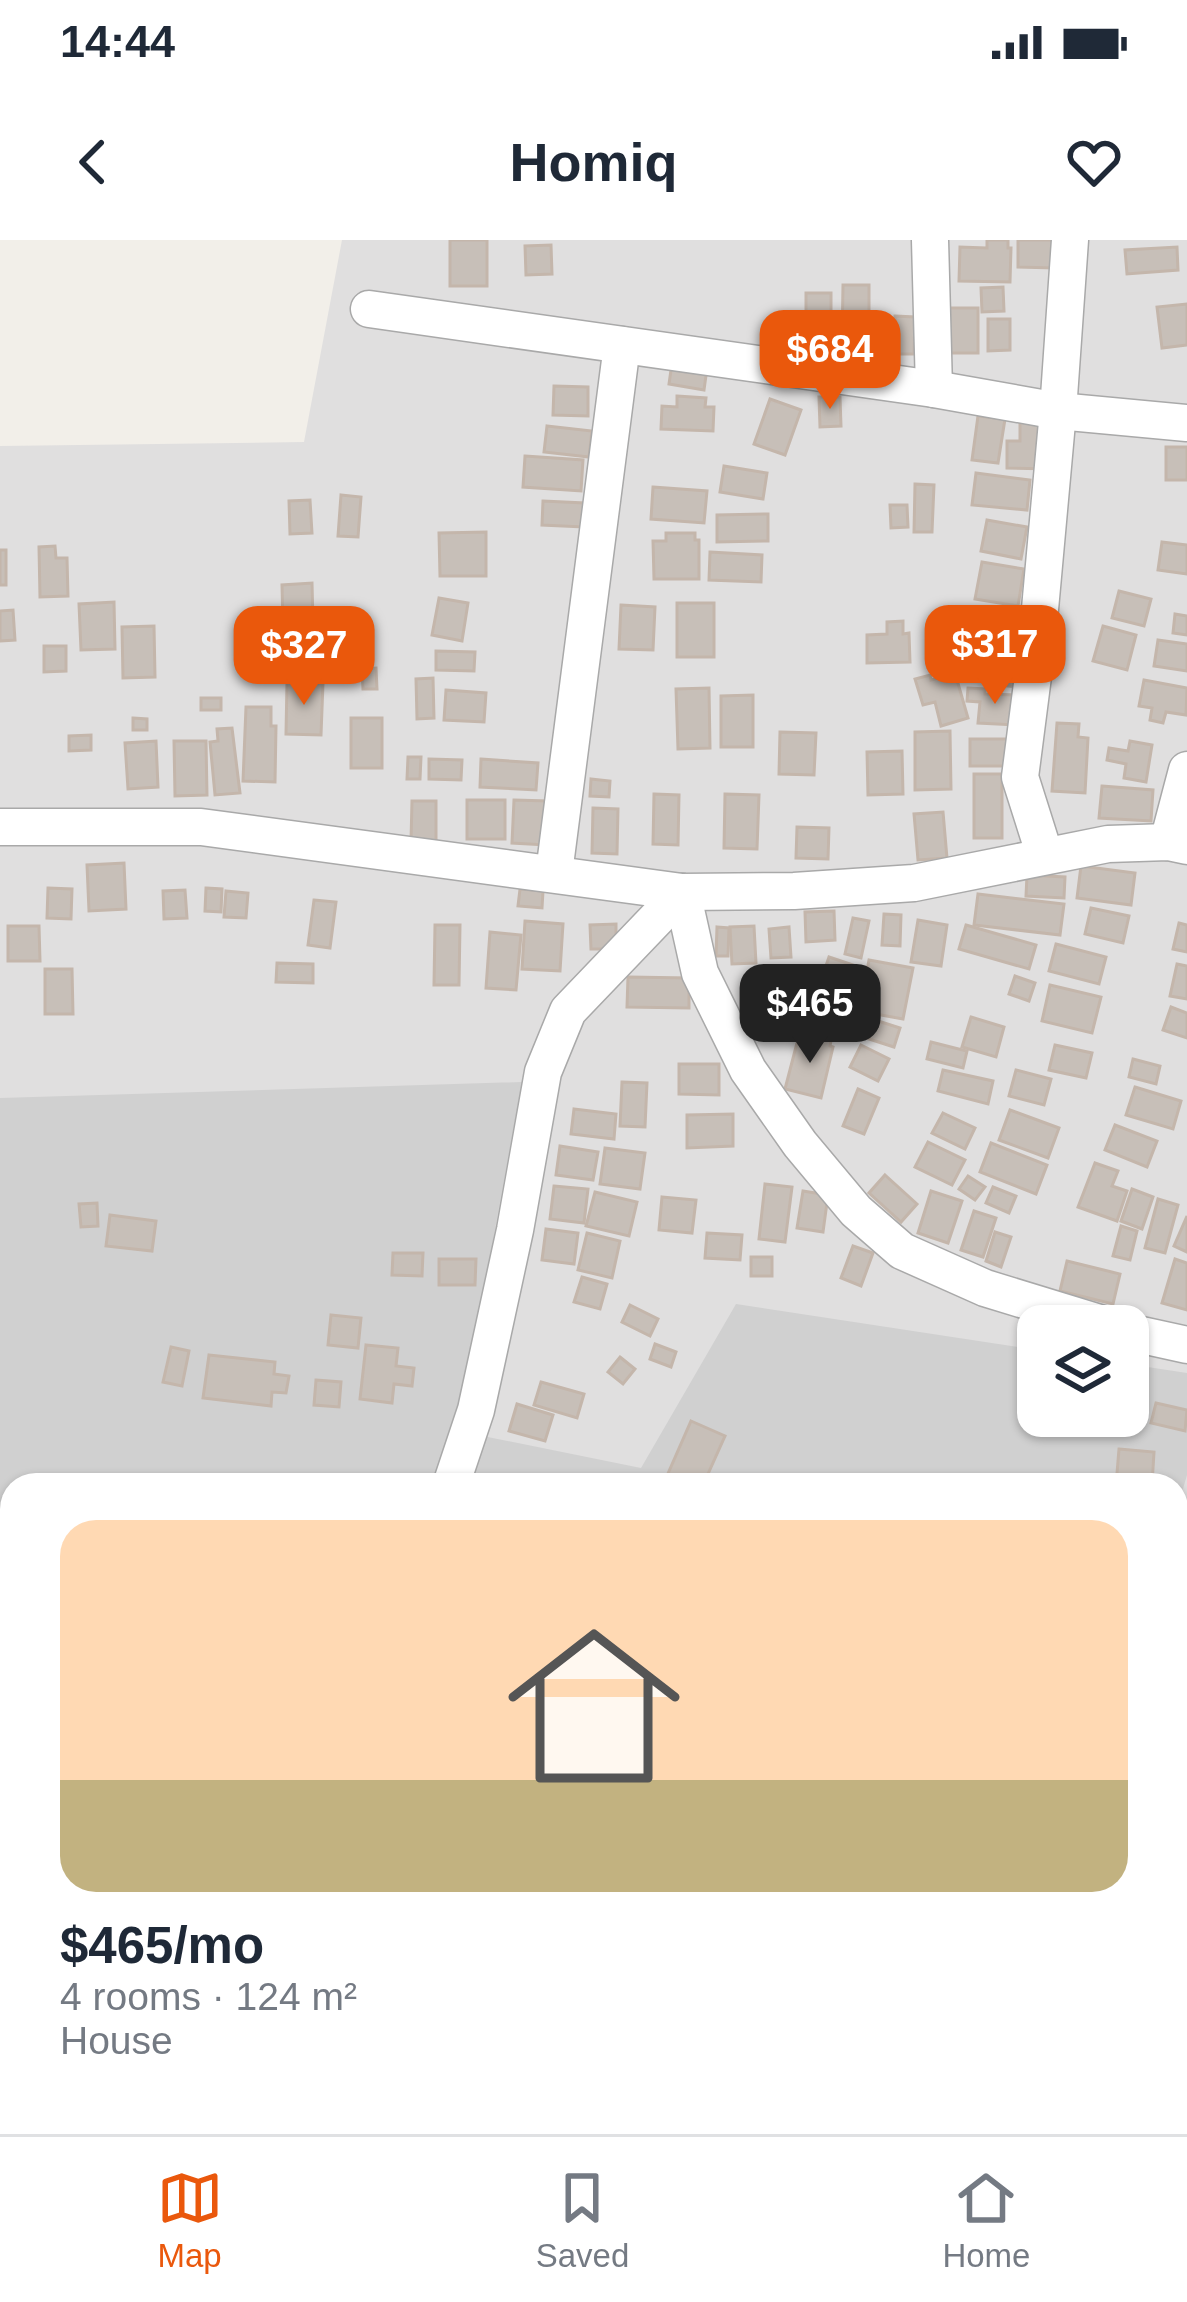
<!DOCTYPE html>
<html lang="en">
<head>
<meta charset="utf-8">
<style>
	:root { --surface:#fff; --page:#f6f6f7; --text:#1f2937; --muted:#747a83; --line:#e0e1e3; --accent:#ea580c }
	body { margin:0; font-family:Helvetica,sans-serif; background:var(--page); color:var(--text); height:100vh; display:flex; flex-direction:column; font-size:45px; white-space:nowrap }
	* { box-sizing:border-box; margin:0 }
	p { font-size:39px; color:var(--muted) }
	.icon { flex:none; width:66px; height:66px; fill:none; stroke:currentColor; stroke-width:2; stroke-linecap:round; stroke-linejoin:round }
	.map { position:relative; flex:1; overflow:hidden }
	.details { position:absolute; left:0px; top:1233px; width:1188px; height:663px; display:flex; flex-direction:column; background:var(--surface); border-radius:36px 36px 0 0; box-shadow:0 3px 9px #0004 }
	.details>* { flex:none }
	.controls { position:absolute; left:1017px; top:1065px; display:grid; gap:24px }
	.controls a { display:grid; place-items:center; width:132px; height:132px; border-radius:24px; background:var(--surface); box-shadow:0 3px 9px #0004; font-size:60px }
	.price { position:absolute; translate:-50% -102px; padding:0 27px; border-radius:24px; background:var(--accent); color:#fff; font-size:39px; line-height:78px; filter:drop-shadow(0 3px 6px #0008) }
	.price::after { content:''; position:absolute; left:50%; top:72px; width:36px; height:27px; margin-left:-18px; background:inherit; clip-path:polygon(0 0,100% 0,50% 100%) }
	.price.active { background:#222; color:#fff }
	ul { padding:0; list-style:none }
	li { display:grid; align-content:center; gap:24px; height:636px; padding:0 60px }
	li span { display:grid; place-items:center; height:372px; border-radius:36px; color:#555 }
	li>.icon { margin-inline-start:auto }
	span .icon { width:216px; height:216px; fill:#fffc; stroke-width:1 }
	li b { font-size:51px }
	.status { display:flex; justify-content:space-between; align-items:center; height:84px; padding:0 60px; background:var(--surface); direction:ltr }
	.status svg { height:33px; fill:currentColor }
	header { display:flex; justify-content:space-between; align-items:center; height:156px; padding:0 60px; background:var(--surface); font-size:54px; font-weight:600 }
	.tab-bar { display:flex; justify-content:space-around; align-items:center; height:168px; border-top:3px solid var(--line); background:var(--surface); font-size:33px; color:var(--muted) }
	.tab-bar a { display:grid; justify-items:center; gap:6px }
	.tab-bar .active { color:var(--accent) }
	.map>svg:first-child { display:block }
	.residential { fill:#e0dfdf; fill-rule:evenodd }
	.religious { fill:#d0d0d0 }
	.cemetery { fill:#aacbaf }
	.building { fill:#c7bfb8; stroke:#c4b6ab; stroke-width:3 }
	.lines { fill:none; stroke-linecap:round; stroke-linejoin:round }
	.street-casing { stroke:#a9a9a9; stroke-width:39 }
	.secondary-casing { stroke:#707d05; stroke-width:54 }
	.street { stroke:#fff; stroke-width:36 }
	.secondary { stroke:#f7fabf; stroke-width:51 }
</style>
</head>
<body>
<div class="status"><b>14:44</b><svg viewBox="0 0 49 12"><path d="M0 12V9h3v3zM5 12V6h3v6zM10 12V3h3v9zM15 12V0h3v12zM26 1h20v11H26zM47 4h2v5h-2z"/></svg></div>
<header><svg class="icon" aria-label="back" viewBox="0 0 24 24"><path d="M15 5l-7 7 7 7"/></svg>Homiq<svg class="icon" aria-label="heart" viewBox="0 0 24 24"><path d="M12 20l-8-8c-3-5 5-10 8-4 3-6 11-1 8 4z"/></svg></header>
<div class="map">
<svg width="1187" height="1894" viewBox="0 0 1187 1894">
	<rect width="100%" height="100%" fill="#f2efe9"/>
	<path class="residential" d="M342,0H1187V1894H0V206L304,202ZM1038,1086H1128V1176H1038ZM12,1245H1176V1884H12Z"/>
	<g class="religious">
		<polygon points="522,842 458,1191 641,1228 736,1064 1038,1110 1038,1176 1128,1176 1128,1124 1187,1133 1187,1235 1176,1273 1176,1245 12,1245 12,1695 0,1693 0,858"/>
		<polygon points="204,1884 916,1884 909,1894 200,1894"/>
	</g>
	<polygon class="cemetery" points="0,1693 12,1695 12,1884 204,1884 200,1894 0,1894"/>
	<g class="building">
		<rect x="450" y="0" width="37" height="46"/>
		<polygon points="987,0 1008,0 1008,8 1011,8 1010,42 959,41 960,7 987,8"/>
		<polygon points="1018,0 1055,0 1054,28 1018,27"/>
		<polygon points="551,5 552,34 526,35 525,6"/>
		<polygon points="1177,7 1178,30 1127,34 1125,10"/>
		<polygon points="843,45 869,45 869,104 842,104"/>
		<polygon points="1003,47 1004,71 982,72 981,48"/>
		<polygon points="806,53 831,53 831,97 806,96"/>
		<polygon points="1187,64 1187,105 1162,108 1157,67"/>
		<rect x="949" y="68" width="29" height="45"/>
		<polygon points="895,76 915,77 914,114 895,114"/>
		<polygon points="988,79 1010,79 1010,110 988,111"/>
		<polygon points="672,123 707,128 704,150 669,144"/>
		<polygon points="554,146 588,147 588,176 553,175"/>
		<polygon points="677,156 706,158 705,167 714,167 713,191 661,189 662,166 677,167"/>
		<polygon points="819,157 840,157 841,186 820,187"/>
		<polygon points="770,159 801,170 785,215 754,204"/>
		<polygon points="978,176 1005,179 998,223 972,220"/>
		<polygon points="1020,181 1051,181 1050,229 1007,228 1007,201 1020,201"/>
		<polygon points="547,186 592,191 589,217 544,212"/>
		<rect x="1166" y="207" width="21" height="33"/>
		<polygon points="525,216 583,220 581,251 523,247"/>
		<polygon points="724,226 767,233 763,259 720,252"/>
		<polygon points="976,233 1030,240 1027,270 972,265"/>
		<polygon points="915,244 934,245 932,292 914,292"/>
		<polygon points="653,247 707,251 704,283 651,279"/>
		<polygon points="341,255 361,257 358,297 338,296"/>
		<polygon points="310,260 312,293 290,294 289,261"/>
		<polygon points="543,261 584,263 583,287 542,285"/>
		<polygon points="890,265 907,265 908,287 891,288"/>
		<polygon points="768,274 768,301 717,302 717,275"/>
		<polygon points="987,280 1027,287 1021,319 981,311"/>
		<polygon points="486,292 486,336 440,336 439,293"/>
		<polygon points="666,293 695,293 695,300 699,300 699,339 654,339 653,301 666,301"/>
		<polygon points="1162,302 1187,305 1187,334 1158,330"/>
		<polygon points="55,306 56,318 67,318 68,356 40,357 39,307"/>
		<rect x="0" y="310" width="6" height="35"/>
		<polygon points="710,312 762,315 761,342 709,340"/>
		<polygon points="982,322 1024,329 1018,366 975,359"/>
		<polygon points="312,343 313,383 283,384 282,345"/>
		<polygon points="1119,351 1151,359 1144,386 1112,378"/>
		<polygon points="439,358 468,363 462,401 432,395"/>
		<polygon points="114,362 115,409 81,410 79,364"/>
		<rect x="677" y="363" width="37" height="54"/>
		<polygon points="621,365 655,367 653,410 619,409"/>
		<polygon points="13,370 15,400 0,401 0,371"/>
		<polygon points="982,371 1006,371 1006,393 982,392"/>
		<polygon points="1175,374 1187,376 1187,395 1173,393"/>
		<polygon points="903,381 903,394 909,393 910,422 867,423 867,395 887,394 887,382"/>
		<polygon points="154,386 155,437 123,438 122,387"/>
		<polygon points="1103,386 1136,395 1127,430 1093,421"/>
		<polygon points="1158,400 1187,404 1187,431 1154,426"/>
		<polygon points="44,406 66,406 66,431 44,432"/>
		<polygon points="436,411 475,412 474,431 436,430"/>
		<polygon points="990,411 1023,416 1019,447 986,444"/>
		<polygon points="376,428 377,449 363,449 362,429"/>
		<polygon points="955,433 968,478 941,486 935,462 923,465 915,439 930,435 931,440"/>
		<polygon points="433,438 434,478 417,479 416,439"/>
		<polygon points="1144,440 1187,448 1186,475 1166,472 1163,483 1150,480 1152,468 1139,466"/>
		<polygon points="287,442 323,443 321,495 286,494"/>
		<polygon points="709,448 710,508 678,509 676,449"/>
		<polygon points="968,448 985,449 985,454 1017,455 1016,485 978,483 980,462 967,461"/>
		<polygon points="446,450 486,453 484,482 444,480"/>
		<polygon points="753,455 753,507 721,507 721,456"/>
		<rect x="201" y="458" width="20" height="12"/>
		<polygon points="246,467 271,467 271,486 276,486 275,542 243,541"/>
		<polygon points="133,478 147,479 147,490 133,490"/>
		<rect x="351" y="478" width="31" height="50"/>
		<polygon points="1057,483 1079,484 1078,497 1088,498 1085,553 1052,551"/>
		<polygon points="232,488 240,553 215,555 210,502 218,501 217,489"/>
		<polygon points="950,491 951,549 915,550 915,492"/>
		<polygon points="780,492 816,493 814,535 779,534"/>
		<polygon points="91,495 91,510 69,511 69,496"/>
		<rect x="970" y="499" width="38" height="27"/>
		<polygon points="156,501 158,547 128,549 125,503"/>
		<polygon points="174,501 206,501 207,555 175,556"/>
		<polygon points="1130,501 1152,505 1146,542 1124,538 1126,524 1107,520 1109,508 1128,511"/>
		<polygon points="902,511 903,554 868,555 867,512"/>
		<polygon points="408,517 421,517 420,539 407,539"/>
		<polygon points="429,519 462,520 461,540 429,539"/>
		<polygon points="481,519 538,523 536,550 480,547"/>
		<rect x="974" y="534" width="28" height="64"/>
		<polygon points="591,539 610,541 609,557 590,556"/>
		<polygon points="1102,546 1153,550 1151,581 1099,578"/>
		<polygon points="654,554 679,555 678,605 653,604"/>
		<polygon points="725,554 759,555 757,609 724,608"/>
		<rect x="467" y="560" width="38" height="39"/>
		<polygon points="514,560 548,561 546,605 512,603"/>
		<polygon points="412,561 436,561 436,601 411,601"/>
		<polygon points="593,568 618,569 617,614 592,613"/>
		<polygon points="943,572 947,618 918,620 914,574"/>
		<polygon points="797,587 829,588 828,619 796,618"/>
		<polygon points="124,623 126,669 89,671 87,625"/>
		<polygon points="1081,626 1135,633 1131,665 1077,658"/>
		<polygon points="1027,635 1065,637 1064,658 1026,656"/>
		<polygon points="48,648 72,649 71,679 47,678"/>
		<polygon points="206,648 222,649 221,672 205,671"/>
		<polygon points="520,649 543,651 542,668 518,666"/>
		<polygon points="185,650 187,678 164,679 163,651"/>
		<polygon points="226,651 248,653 246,678 224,677"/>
		<polygon points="978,654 1064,664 1060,695 974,685"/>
		<polygon points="314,660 336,662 330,708 308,705"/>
		<polygon points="1091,668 1129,676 1123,703 1085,694"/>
		<polygon points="834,671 835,700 806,702 805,672"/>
		<polygon points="884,674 901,675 900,706 882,705"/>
		<polygon points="853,678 869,681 861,718 845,714"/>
		<polygon points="918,680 947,685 941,726 911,722"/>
		<polygon points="525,681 563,684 560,731 522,729"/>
		<polygon points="1179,683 1187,685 1187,712 1173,709"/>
		<polygon points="616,684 616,709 591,709 590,685"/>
		<polygon points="435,685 460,685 459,745 434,745"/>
		<polygon points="966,685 1036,705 1029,729 959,709"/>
		<polygon points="8,686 39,686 40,721 8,721"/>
		<polygon points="754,686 756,723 732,724 730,687"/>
		<polygon points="717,687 729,688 728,716 716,716"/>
		<polygon points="789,687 791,717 771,718 769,689"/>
		<polygon points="490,692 521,695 516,750 486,748"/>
		<polygon points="1056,704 1106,717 1099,744 1049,731"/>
		<polygon points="829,717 859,727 846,768 815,758"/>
		<polygon points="869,720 913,728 903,779 859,771"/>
		<polygon points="277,723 313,724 313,743 276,742"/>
		<polygon points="1177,724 1187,726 1187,759 1170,756"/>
		<polygon points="45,729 72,729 73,774 45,774"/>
		<polygon points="1015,736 1035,743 1029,761 1009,754"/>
		<polygon points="628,737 689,738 689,768 627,767"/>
		<polygon points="748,743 794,749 790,774 744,768"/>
		<polygon points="1050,745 1101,757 1092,793 1042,781"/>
		<polygon points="814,767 832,773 828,787 810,781"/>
		<polygon points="1171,767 1187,773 1187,798 1163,790"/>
		<polygon points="971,777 1004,787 996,817 962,807"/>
		<polygon points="875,780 900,788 894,807 869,799"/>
		<polygon points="815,792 832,796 830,806 833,807 821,858 785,849 798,799 812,802"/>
		<polygon points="931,802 967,811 963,828 927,819"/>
		<polygon points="861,805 889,819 878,841 850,827"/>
		<polygon points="1055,805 1092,813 1086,838 1049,830"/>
		<polygon points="1133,819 1160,826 1156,844 1129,837"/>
		<polygon points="679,824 719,824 719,855 679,854"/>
		<polygon points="943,830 993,841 988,864 938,851"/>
		<polygon points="1016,830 1051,839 1044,865 1009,856"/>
		<polygon points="622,842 647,843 645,887 620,886"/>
		<polygon points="1135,847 1181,861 1173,889 1126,875"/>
		<polygon points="858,849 879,858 864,894 843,886"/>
		<polygon points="574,869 616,874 614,899 571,894"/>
		<polygon points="1010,870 1059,888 1048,918 999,900"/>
		<polygon points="943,873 975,888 965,909 932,893"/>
		<polygon points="733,874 733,906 687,908 687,875"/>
		<polygon points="1115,885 1157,901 1147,927 1105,910"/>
		<polygon points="928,902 965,920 952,945 915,927"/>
		<polygon points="991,903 1047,925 1036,954 980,932"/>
		<polygon points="560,906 598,912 593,940 556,935"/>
		<polygon points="605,908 645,913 640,949 600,944"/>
		<polygon points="1095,923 1118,931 1112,946 1127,951 1117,981 1078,967"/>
		<polygon points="885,935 917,964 901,982 869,953"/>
		<polygon points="968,936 985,947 975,960 959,949"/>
		<polygon points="765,944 792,947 785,1002 759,999"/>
		<polygon points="554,946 588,949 584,983 550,979"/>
		<polygon points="993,947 1016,956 1009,973 986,963"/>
		<polygon points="1132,949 1153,957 1142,989 1121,981"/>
		<polygon points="803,951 828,955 823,992 797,988"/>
		<polygon points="931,951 962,961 948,1003 918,993"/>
		<polygon points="595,952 637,962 629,996 586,986"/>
		<polygon points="662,957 696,960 692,993 659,990"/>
		<polygon points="1158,959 1178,965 1165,1013 1145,1008"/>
		<polygon points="97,963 98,986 81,987 79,964"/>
		<polygon points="974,971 996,978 983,1017 961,1010"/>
		<polygon points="110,975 156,981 152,1011 106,1006"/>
		<polygon points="1187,976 1187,1012 1174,1006"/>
		<polygon points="1121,986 1137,991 1130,1020 1113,1016"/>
		<polygon points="546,989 578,993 574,1024 542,1020"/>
		<polygon points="995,992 1011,997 1001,1027 986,1021"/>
		<polygon points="587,993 620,1001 612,1038 578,1030"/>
		<polygon points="707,993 742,995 740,1020 705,1018"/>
		<polygon points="853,1006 873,1013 861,1046 841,1038"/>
		<polygon points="393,1013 423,1013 422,1036 392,1035"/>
		<rect x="751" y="1017" width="21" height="19"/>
		<polygon points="439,1019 476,1019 475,1045 439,1045"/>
		<polygon points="1175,1019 1187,1023 1187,1070 1162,1063"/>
		<polygon points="1067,1021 1120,1034 1113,1064 1060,1051"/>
		<polygon points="582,1037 607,1044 600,1069 574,1062"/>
		<polygon points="630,1065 658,1079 650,1096 622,1082"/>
		<polygon points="331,1075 361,1078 358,1108 328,1105"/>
		<polygon points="655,1104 676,1112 671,1127 650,1119"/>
		<polygon points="366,1105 398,1108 396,1126 414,1128 412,1146 394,1144 392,1163 360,1159"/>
		<polygon points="1142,1106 1146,1167 1128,1168 1128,1107"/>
		<polygon points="171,1107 189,1111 182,1146 163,1142"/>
		<polygon points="209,1115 275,1122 274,1134 289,1136 286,1153 272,1152 271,1166 203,1158"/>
		<polygon points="620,1117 635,1129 623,1144 608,1132"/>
		<polygon points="316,1140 341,1142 339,1167 314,1165"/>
		<polygon points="541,1142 584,1154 577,1178 534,1165"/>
		<polygon points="1156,1163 1187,1170 1185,1191 1151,1183"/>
		<polygon points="517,1164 553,1175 545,1201 509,1191"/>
		<polygon points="691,1181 725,1196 703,1245 663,1245"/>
		<polygon points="1119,1209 1154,1212 1152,1245 1116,1245"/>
		<polygon points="1176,1766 1187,1770 1187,1783 1180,1804 1176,1802"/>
		<polygon points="395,1884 414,1884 416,1894 396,1894"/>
		<polygon points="420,1884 449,1884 450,1894 422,1894"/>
		<polygon points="460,1884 485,1884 486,1894 461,1894"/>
		<rect x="497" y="1884" width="18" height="10"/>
		<polygon points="1063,1884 1088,1884 1087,1894 1062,1894"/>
		<polygon points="1121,1884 1153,1884 1151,1894 1119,1894"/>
		<polygon points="1156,1884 1180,1887 1179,1894 1154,1894"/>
	</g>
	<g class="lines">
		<g class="street-casing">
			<g id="street">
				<polyline points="930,0 934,149"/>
				<polyline points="369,69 934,149 1058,171 1187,183"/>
				<polyline points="0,587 201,587 682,652 794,651 914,643 1108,604 1168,602 1187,606"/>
				<polyline points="1168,602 1187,530"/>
				<polyline points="1045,616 1020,537 1036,413 1058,171 1070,0"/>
				<polyline points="554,633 622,105"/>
				<polyline points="682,652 700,733 748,830 800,904 856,971 902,1011 985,1048 1109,1086"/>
				<polyline points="1128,1092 1187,1105"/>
				<polyline points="451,1245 476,1170 515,990 543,832 568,771 682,652"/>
				<polyline points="0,1492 12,1499"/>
				<polyline points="1176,1674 1187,1676"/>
				<polyline points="572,1884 578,1894"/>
				<polyline points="198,1894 201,1884"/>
				<polyline points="234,1894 245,1884"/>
				<polyline points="321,1894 323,1884"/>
			</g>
		</g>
		<g class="secondary-casing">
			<g id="secondary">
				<polyline points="1176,1366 1187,1327"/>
				<polyline points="958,1894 964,1884"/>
			</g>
		</g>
		<use href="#street" class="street"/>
		<use href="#secondary" class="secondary"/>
	</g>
</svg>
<div class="controls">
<a><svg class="icon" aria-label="layers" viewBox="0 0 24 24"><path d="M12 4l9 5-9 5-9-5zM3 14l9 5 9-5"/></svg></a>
</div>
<b class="price" style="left:830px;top:172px">$684</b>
<b class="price" style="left:995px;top:467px">$317</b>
<b class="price" style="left:304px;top:468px">$327</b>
<b class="price active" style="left:810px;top:826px">$465</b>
<section class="details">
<ul>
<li><span style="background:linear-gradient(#ffd9b3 70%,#c2b280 0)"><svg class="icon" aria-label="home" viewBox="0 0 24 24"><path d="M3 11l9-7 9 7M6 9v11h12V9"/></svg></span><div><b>$465/mo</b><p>4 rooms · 124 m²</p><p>House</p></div></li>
</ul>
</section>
</div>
<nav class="tab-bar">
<a class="active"><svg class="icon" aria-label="map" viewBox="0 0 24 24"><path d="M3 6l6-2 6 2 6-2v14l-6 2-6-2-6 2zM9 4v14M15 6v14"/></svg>Map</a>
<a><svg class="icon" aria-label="saved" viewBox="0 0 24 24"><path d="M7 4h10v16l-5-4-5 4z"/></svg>Saved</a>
<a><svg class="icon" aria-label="home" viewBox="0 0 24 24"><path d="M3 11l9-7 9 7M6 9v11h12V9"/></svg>Home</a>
</nav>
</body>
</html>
